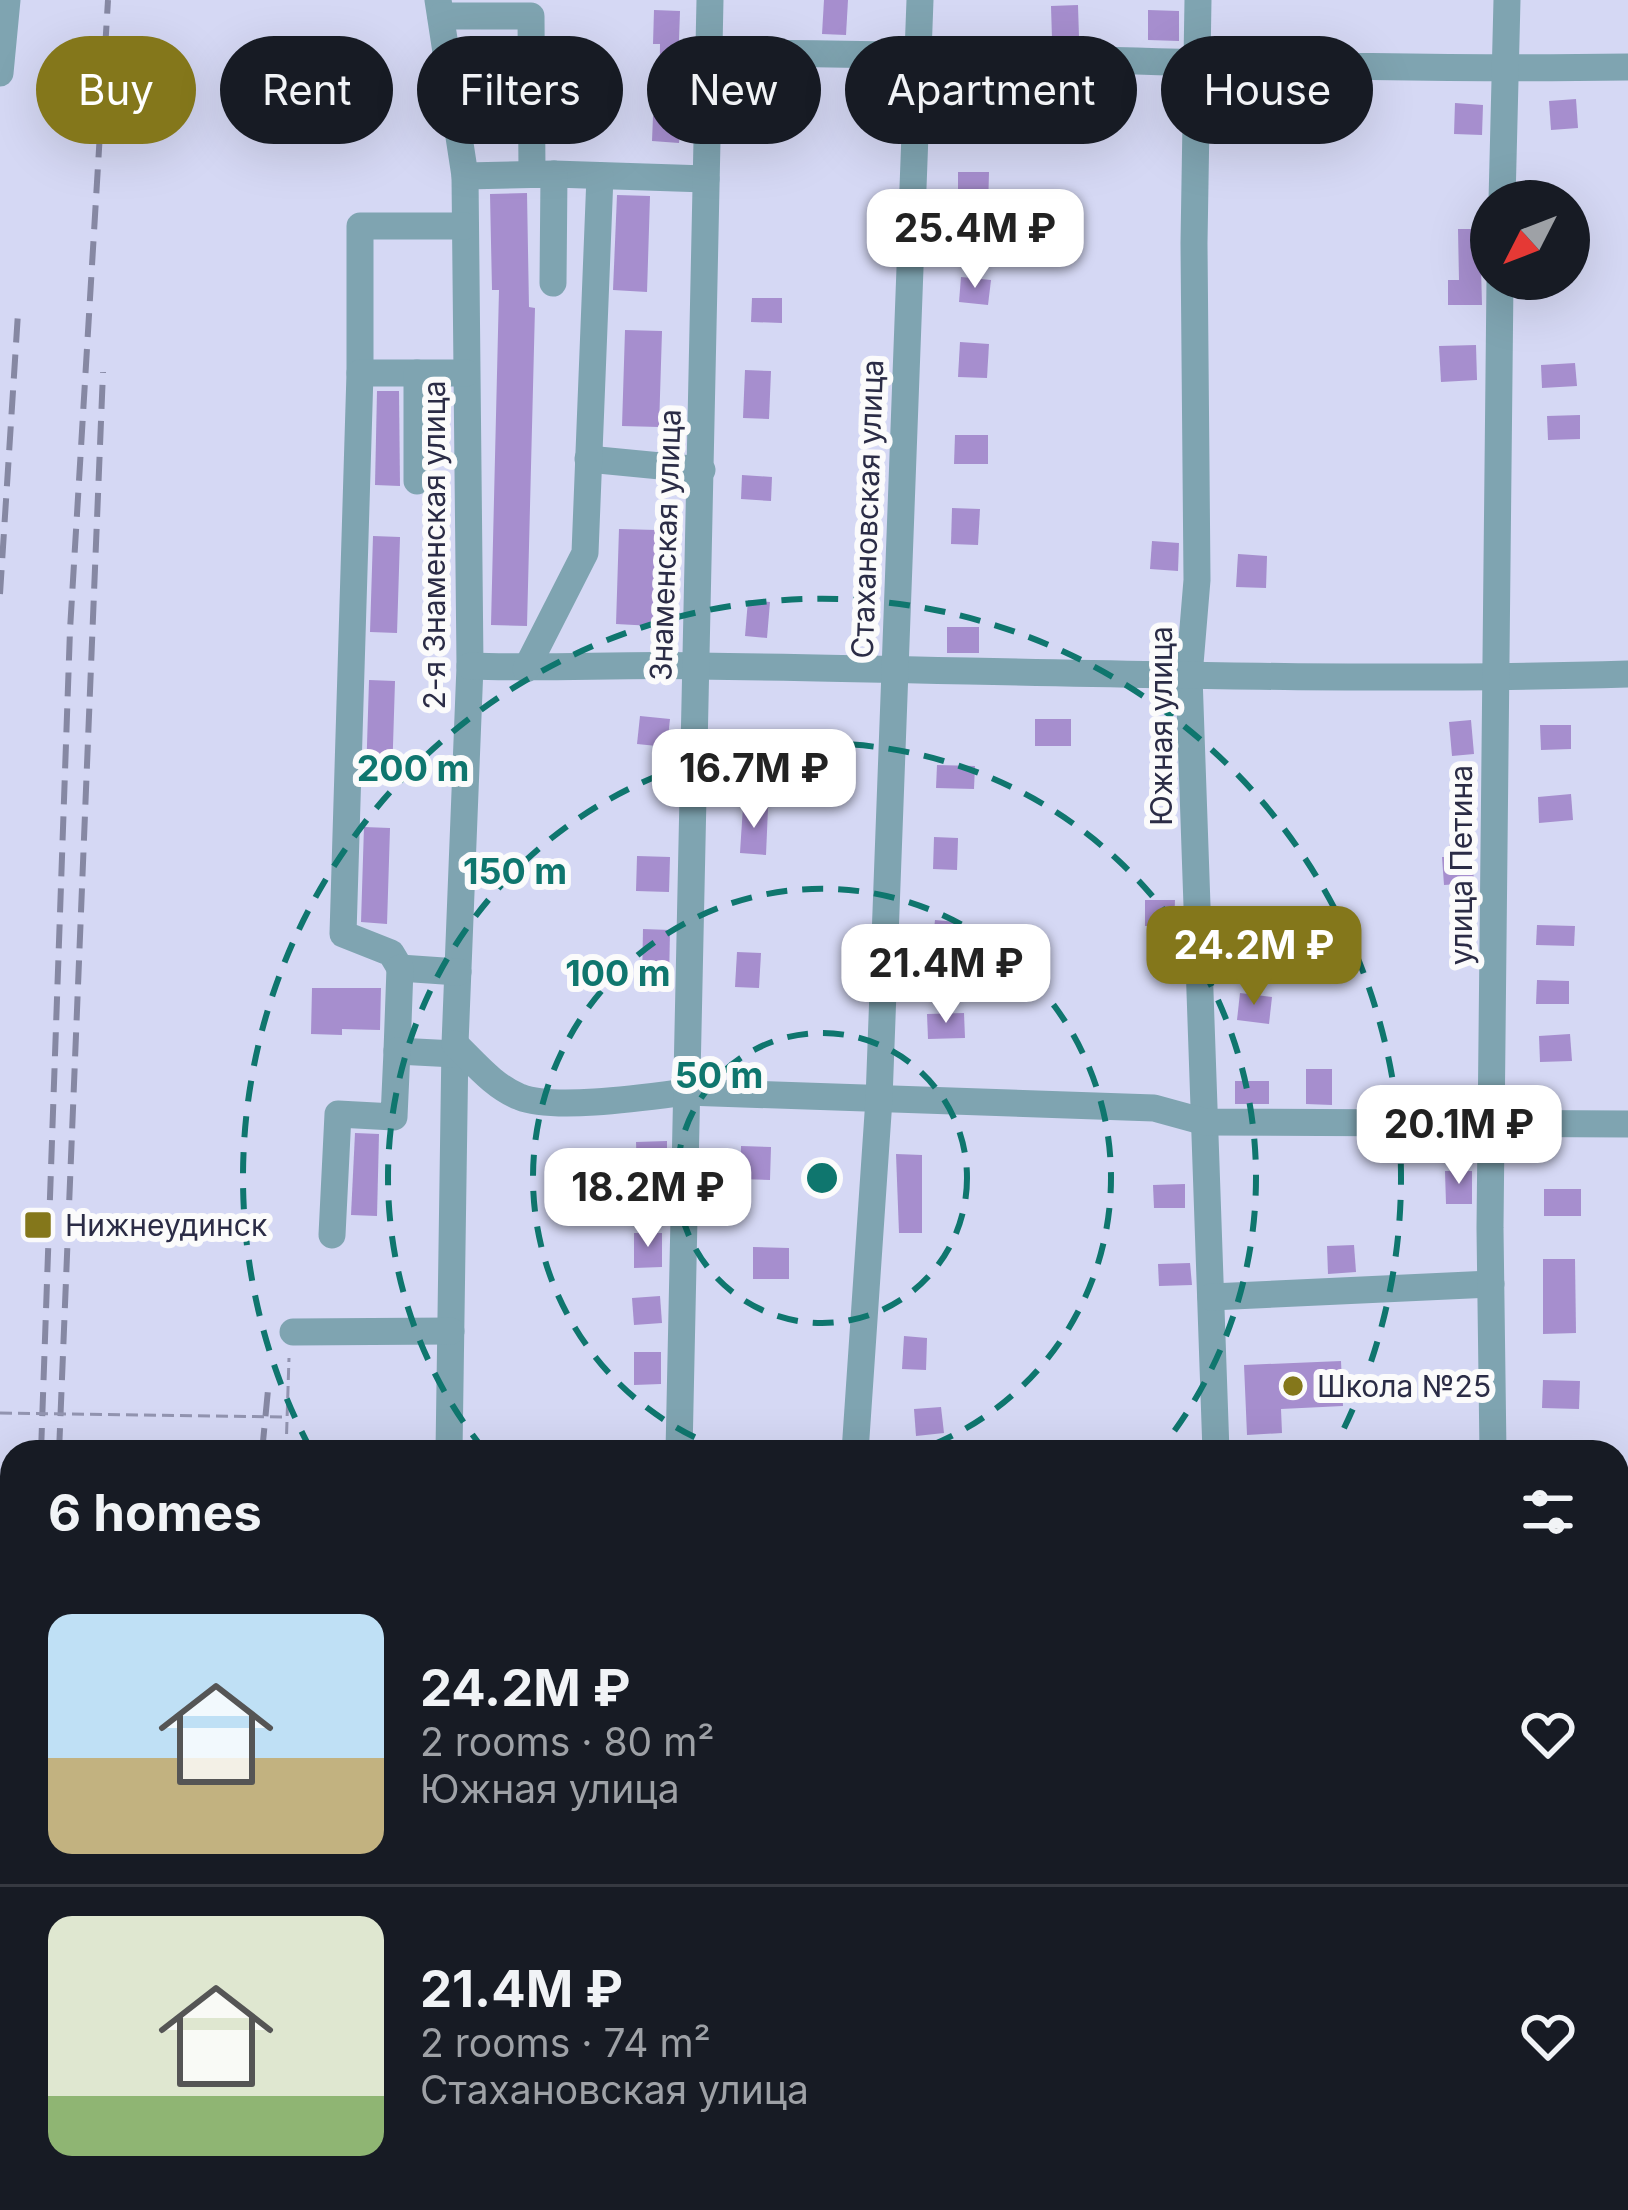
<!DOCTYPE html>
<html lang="en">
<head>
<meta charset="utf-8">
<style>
	:root { --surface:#171b24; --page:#20242c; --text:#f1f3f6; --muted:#9ea1a6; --line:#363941; --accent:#84771b }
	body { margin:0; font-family:Inter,sans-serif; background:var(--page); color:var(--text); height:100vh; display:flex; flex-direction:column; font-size:45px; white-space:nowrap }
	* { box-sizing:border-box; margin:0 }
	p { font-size:39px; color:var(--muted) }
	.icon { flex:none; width:66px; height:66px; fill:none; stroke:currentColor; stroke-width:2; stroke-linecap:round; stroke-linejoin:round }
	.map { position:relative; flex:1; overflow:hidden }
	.side { position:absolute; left:0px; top:1440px; width:1629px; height:771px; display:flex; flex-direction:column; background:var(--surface); border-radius:36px 36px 0 0; box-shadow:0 12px 48px #0002 }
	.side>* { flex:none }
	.hud { position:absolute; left:36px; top:36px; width:1557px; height:108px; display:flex; gap:24px }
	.needle { width:78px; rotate:228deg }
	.buttons { position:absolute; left:1470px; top:180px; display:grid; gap:24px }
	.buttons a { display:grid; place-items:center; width:120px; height:120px; border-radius:50%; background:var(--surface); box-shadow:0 12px 48px #0002; font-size:60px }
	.price { position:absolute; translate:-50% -102px; padding:0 27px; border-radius:24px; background:#fff; color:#222; font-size:39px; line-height:78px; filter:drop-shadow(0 3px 6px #0008) }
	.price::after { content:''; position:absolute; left:50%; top:72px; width:36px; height:27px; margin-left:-18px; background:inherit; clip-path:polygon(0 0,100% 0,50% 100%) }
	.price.selected { background:var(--accent); color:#fff }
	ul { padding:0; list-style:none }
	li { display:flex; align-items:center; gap:36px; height:300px; padding:0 48px }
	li+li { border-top:3px solid var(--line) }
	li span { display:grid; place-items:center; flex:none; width:336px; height:240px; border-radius:24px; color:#555 }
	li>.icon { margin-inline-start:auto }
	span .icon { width:144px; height:144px; fill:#fffc; stroke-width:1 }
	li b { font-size:51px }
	h2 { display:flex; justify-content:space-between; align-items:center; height:144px; padding:0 48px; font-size:51px }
	.pill { padding:0 42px; border-radius:54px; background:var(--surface); box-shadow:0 12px 48px #0002; font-size:42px; line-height:108px }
	.pill.selected { background:var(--accent); color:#fff }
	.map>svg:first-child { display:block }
	.building { fill:#a68ece }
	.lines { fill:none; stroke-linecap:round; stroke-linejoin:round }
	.path { stroke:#9294b0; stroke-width:3; stroke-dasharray:12 6; stroke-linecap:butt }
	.minor { stroke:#7fa4b1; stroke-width:27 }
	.rail { stroke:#8688a3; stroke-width:6; stroke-dasharray:24 12; stroke-linecap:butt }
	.path-bridge { stroke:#9294b0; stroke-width:3; stroke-dasharray:12 6; stroke-linecap:butt }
	.ring { fill:none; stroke:#0f766e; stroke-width:6; stroke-dasharray:21 15 }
	.poi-dot { fill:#84771b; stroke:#fbfbfb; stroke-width:4.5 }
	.labels { text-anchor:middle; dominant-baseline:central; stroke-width:12; stroke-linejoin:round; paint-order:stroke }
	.street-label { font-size:30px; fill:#2b2c46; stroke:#fbfbfb }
	.poi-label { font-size:30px; fill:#2b2c46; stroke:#fbfbfb; text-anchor:start }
	.centre { fill:#0f766e; stroke:#fbfbfb; stroke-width:6 }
	.ring-label { font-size:36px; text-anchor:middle; font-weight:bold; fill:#0f766e; stroke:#fbfbfb; stroke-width:12; stroke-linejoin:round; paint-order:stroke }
</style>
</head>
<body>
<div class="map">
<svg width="1628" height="2210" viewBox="0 0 1628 2210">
	<rect width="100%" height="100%" fill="#d5d8f4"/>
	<g class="building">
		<polygon points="824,0 848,0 846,35 822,34"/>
		<polygon points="1078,5 1079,38 1052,39 1051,6"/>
		<polygon points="654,10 680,11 678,69 685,69 679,143 652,141 653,116 659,117 660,44 653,44"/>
		<polygon points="1148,10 1179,11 1179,41 1148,40"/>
		<polygon points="477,41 513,42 511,138 477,137"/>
		<rect x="1042" y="86" width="25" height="30"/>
		<polygon points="962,90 986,91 984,128 960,127"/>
		<polygon points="1576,99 1578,128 1551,130 1549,101"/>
		<polygon points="1455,103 1483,105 1482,135 1454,134"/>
		<polygon points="958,172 989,172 987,248 960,245 964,194 958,194"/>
		<polygon points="527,193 529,307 535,308 527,626 491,625 499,290 492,290 490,194"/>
		<polygon points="617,195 650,196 647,292 613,290"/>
		<polygon points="1458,229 1480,229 1482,305 1448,305 1448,280 1459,280"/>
		<polygon points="961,277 991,280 988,305 959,302"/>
		<polygon points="752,298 782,298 782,323 751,322"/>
		<polygon points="625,330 662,331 659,427 622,426"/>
		<polygon points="960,342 989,344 987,378 958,377"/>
		<polygon points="1476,345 1477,380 1441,382 1439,346"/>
		<polygon points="1575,363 1577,386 1542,388 1541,365"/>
		<polygon points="745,370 771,371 769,419 743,418"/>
		<polygon points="377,391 399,391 400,486 375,485"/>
		<polygon points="1580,415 1580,439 1548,440 1547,416"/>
		<polygon points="955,435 988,435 988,464 954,464"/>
		<polygon points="742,475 772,477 771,501 741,499"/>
		<polygon points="952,508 980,509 978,545 951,544"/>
		<polygon points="619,529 656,530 653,626 616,624"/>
		<polygon points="373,536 400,537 397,633 370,632"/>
		<polygon points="1152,541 1179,543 1178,571 1150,569"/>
		<polygon points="1238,554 1267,556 1266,588 1236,587"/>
		<polygon points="856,575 877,576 876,646 855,646"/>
		<polygon points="748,600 770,602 767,638 745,636"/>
		<rect x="947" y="627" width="32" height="26"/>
		<polygon points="369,680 395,681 392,777 366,776"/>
		<polygon points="640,716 670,719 667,747 637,744"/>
		<rect x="1035" y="719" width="36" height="27"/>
		<polygon points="1471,720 1474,754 1452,756 1449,722"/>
		<polygon points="1540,725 1571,725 1571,749 1541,750"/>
		<polygon points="937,765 975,766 974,789 936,788"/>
		<polygon points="1571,794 1573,820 1539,823 1538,797"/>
		<polygon points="1452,805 1476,807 1475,832 1471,831 1474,883 1444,885 1442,857 1449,857"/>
		<polygon points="743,806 768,808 766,855 740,853"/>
		<polygon points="364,827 390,828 387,924 361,922"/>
		<polygon points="934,837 958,838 957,870 933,869"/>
		<polygon points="637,856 670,857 669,892 636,891"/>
		<polygon points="1145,900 1175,900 1174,927 1145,926"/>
		<polygon points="935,920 957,922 954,959 931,957"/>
		<polygon points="1537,925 1575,926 1574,946 1536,945"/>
		<polygon points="643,929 670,930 669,982 642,982"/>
		<polygon points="737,952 761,953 759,988 735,987"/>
		<polygon points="1537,980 1569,981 1569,1004 1536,1004"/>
		<polygon points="312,988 381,988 380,1030 342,1029 342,1035 311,1034"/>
		<polygon points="1240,993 1272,997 1269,1024 1237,1020"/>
		<polygon points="964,1013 965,1038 928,1039 927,1014"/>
		<polygon points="1570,1034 1572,1061 1540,1062 1539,1036"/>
		<polygon points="1306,1069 1332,1069 1332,1105 1306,1104"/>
		<rect x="1235" y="1081" width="34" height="23"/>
		<polygon points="355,1133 379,1134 377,1216 351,1215"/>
		<polygon points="667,1141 667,1169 637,1171 636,1142"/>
		<polygon points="741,1146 771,1147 770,1180 740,1179"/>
		<polygon points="896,1154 922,1155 922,1233 899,1233"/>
		<polygon points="1445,1171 1472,1171 1472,1204 1446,1204"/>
		<polygon points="1185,1184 1185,1208 1154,1208 1153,1185"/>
		<rect x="1544" y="1189" width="37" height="27"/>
		<polygon points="634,1233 662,1233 662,1267 634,1268"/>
		<polygon points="1354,1245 1356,1272 1328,1274 1327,1246"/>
		<polygon points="753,1247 789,1248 789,1279 753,1279"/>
		<polygon points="1543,1259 1575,1259 1576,1333 1543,1334"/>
		<polygon points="1190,1263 1192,1285 1159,1286 1158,1264"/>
		<polygon points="660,1296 662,1323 634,1325 632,1298"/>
		<polygon points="904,1336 927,1338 926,1370 902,1369"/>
		<polygon points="634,1352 661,1352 661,1384 634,1385"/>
		<polygon points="1341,1361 1343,1406 1281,1409 1282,1433 1247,1435 1244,1365"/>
		<polygon points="1543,1380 1580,1381 1579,1409 1542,1408"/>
		<polygon points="941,1407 944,1433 916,1436 914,1409"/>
	</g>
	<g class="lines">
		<polyline class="path" points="286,1452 289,1358"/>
		<g class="minor">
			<polyline points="438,0 465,176 470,666 455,1044 449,1452"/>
			<polyline points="1198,0 1194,243 1197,580 1189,676 1216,1452"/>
			<polyline points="441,16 531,16 532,174"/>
			<path d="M708,53C1015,53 1321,72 1628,67"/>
			<polyline points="0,73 7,0"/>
			<polyline points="554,174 706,179"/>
			<polyline points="465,176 554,174 553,283"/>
			<polyline points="1502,201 1507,0"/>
			<polyline points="360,373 360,226 465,226"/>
			<polyline points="417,373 360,373 343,934 391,953 400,968 458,972"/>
			<polyline points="588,459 702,470"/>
			<polyline points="417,481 417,373 466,373"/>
			<path d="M470,666C546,669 622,664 698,666C1008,670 1318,683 1628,674"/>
			<polyline points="526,669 585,553 600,176"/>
			<polyline points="400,968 397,1051 455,1054"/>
			<path d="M455,1044C474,1062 494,1087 520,1097C554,1111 648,1097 686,1092L1154,1108L1205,1122L1628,1124"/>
			<polyline points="332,1235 338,1114 394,1117 397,1051"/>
			<polyline points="1211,1297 1491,1284"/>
			<polyline points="293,1332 451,1331"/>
			<polyline points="679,1452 710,0"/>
			<polyline points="855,1452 879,1099 920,0"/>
			<polyline points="1493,1452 1490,1228 1500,279"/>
			<polyline points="1617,1559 1628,1558"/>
			<polyline points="1617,2044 1628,2044"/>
			<polyline points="509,2199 514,2210"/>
			<polyline points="1277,2199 1277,2210"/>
			<polyline points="661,2210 661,2199"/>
			<polyline points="846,2210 847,2199"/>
			<polyline points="1009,2210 1009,2199"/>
			<polyline points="1504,2210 1504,2199"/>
		</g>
		<g class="rail">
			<polyline points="0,594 18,313"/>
			<polyline points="41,1452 70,630 108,0"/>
			<polyline points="59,1452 103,372"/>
			<polyline points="262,1452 268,1390"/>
			<polyline points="353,2199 356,2210"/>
			<polyline points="10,2210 12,2171"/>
			<polyline points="205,2210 206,2199"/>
		</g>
		<polyline class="path-bridge" points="0,1413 287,1417"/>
	</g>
	<g class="ring">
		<circle cx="822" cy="1178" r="145"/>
		<path d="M728 1451A289 289 0 1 1 916 1451"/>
		<path d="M485 1451A434 434 0 1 1 1159 1451"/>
		<path d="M311 1450A579 579 0 1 1 1333 1450"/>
	</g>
	<g class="poi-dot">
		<rect x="23" y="1210" width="30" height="30" rx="6"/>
		<circle cx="1293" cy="1386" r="12"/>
	</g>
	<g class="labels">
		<g class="street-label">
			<text transform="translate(867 509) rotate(-88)">Стахановская улица</text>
			<text transform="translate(434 545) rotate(-90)">2-я Знаменская улица</text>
			<text transform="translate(665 545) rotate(-88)">Знаменская улица</text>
			<text transform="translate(1161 726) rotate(-90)">Южная улица</text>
			<text transform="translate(1461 865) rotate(-90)">улица Петина</text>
		</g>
		<g class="poi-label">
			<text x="65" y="1225">Нижнеудинск</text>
			<text x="1317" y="1386">Школа №25</text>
		</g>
	</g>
	<circle cx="822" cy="1178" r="18" class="centre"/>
	<g class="ring-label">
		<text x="413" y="781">200 m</text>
		<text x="515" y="884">150 m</text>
		<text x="618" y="986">100 m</text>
		<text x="719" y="1088">50 m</text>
	</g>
</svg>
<div class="buttons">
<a><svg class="needle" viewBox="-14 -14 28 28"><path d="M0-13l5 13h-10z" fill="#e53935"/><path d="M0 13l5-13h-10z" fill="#9ea1a6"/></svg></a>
</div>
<b class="price" style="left:975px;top:291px">25.4M ₽</b>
<b class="price" style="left:754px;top:831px">16.7M ₽</b>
<b class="price selected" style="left:1254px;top:1008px">24.2M ₽</b>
<b class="price" style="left:946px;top:1026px">21.4M ₽</b>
<b class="price" style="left:1459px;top:1187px">20.1M ₽</b>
<b class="price" style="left:648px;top:1250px">18.2M ₽</b>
<div class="hud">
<a class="pill selected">Buy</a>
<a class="pill">Rent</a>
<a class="pill">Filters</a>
<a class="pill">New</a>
<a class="pill">Apartment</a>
<a class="pill">House</a>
</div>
<section class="side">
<h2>6 homes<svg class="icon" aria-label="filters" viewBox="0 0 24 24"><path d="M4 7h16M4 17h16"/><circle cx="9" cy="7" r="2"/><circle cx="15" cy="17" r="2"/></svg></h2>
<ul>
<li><span style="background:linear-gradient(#bfe0f5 60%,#c2b280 0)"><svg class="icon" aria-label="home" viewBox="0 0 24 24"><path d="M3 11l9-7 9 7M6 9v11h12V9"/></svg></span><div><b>24.2M ₽</b><p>2 rooms · 80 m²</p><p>Южная улица</p></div><svg class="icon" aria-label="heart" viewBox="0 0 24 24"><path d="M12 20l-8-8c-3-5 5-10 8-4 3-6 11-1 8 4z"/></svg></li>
<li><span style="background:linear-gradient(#dfe7d0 75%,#8fb573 0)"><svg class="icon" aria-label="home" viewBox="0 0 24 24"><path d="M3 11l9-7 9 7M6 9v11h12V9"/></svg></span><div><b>21.4M ₽</b><p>2 rooms · 74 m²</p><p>Стахановская улица</p></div><svg class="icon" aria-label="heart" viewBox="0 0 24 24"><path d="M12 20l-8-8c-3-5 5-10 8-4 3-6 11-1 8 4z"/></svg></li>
</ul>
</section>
</div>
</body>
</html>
